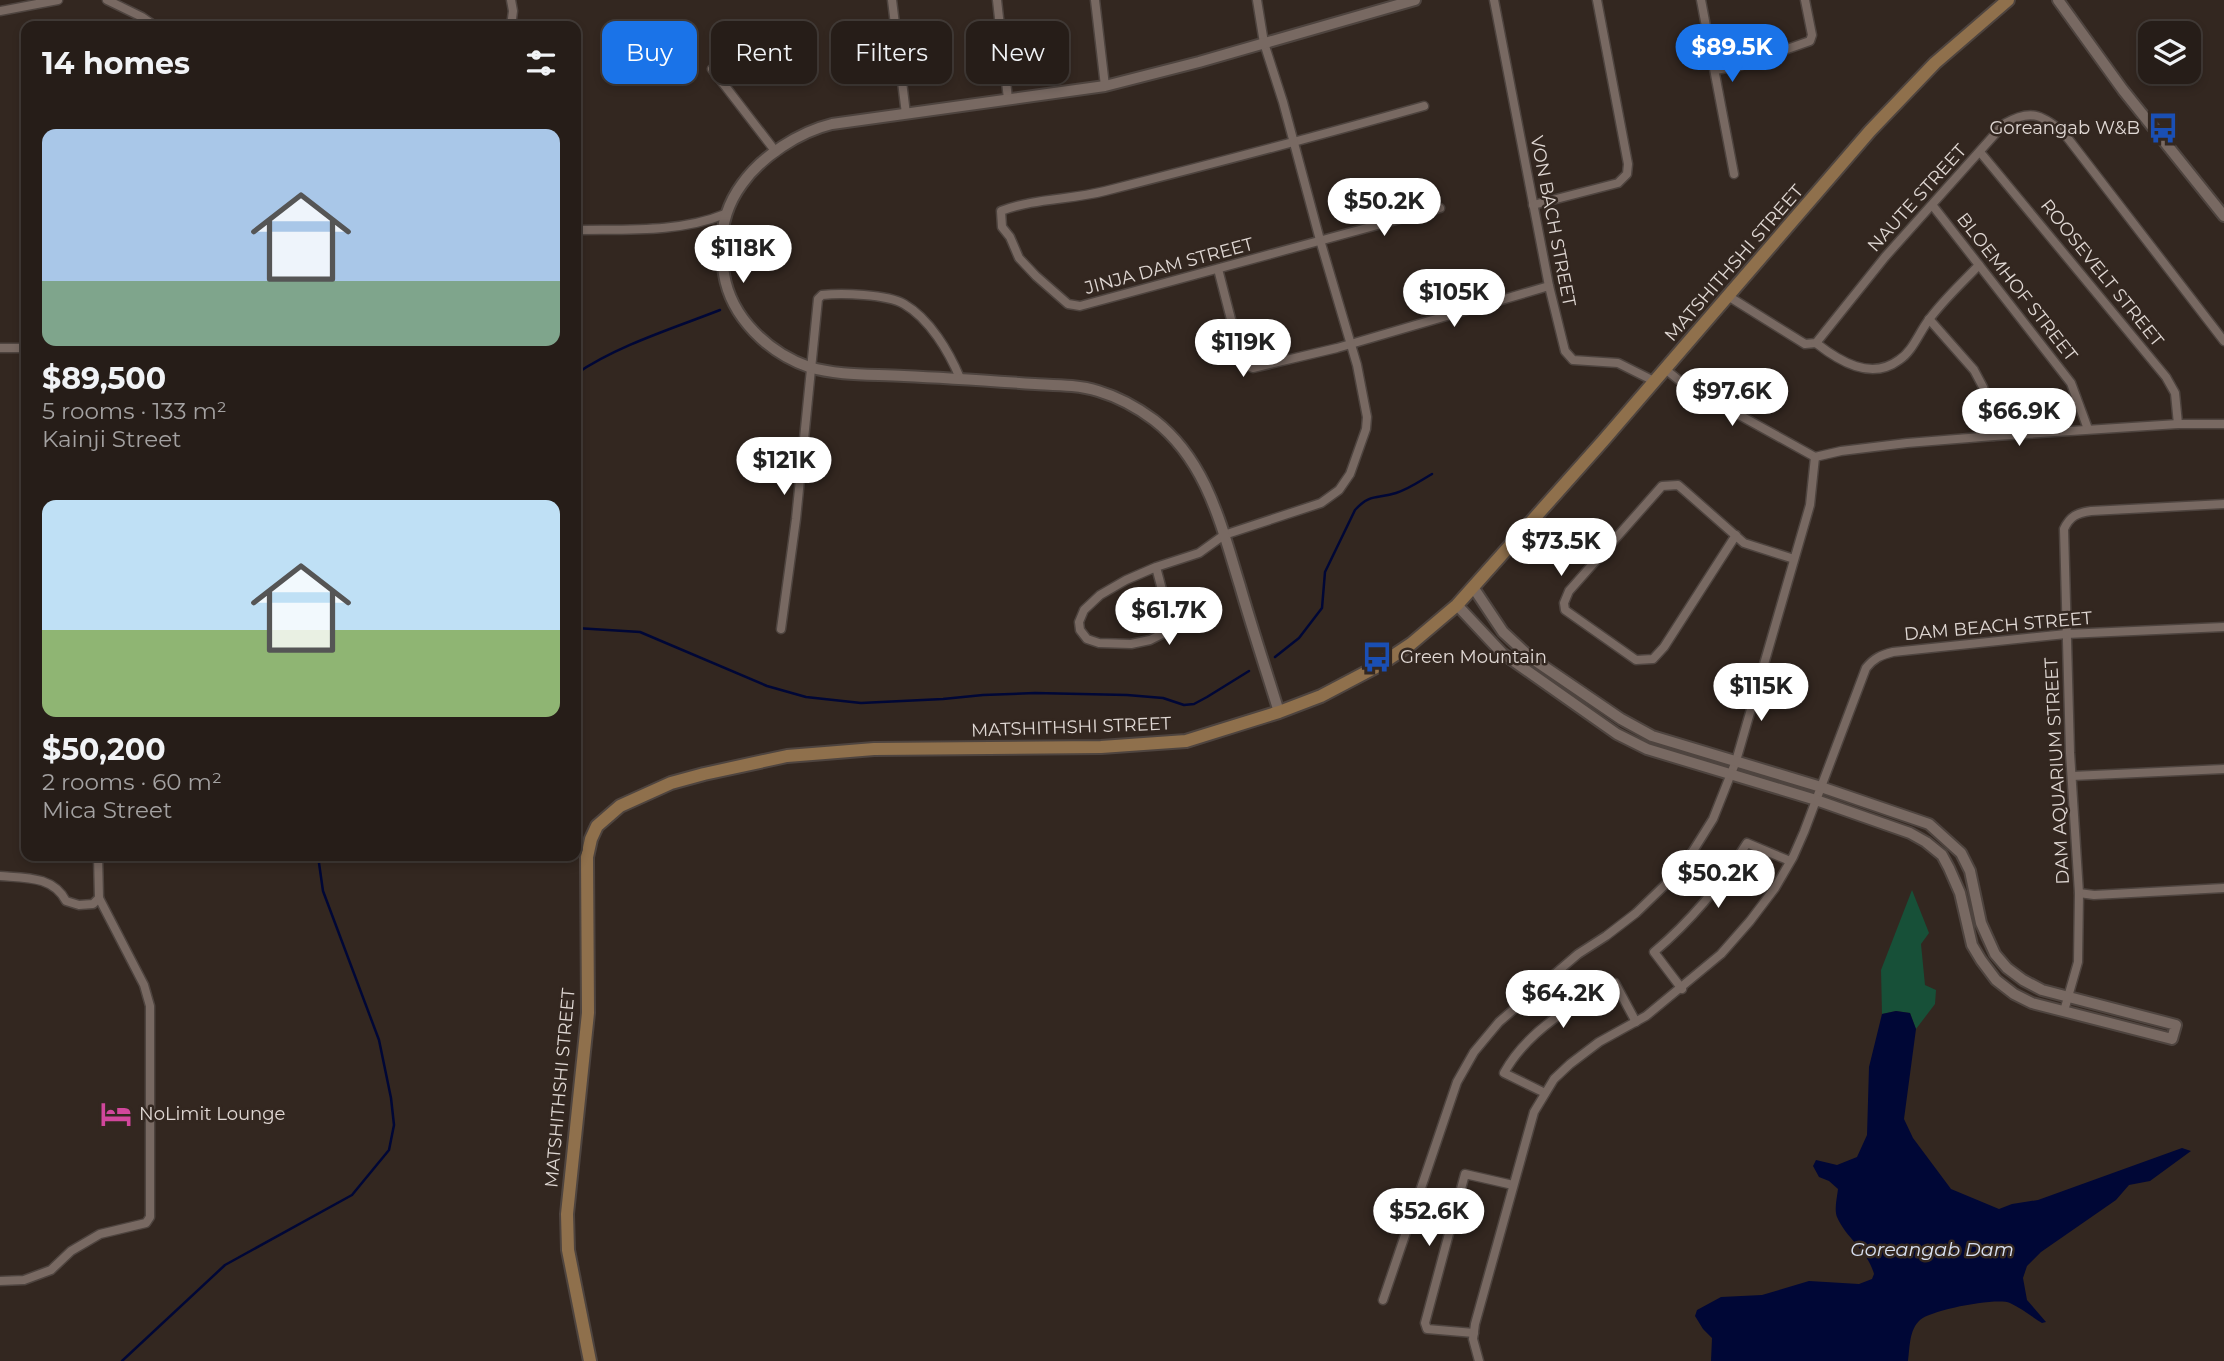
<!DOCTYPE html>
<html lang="en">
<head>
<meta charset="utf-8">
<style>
	:root { --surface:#261d18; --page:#2e2621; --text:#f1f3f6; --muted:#a4a2a2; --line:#423b37; --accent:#1a73e8 }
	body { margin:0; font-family:Montserrat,sans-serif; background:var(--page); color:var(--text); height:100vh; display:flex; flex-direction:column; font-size:26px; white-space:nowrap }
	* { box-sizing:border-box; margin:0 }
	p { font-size:23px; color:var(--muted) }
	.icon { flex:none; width:38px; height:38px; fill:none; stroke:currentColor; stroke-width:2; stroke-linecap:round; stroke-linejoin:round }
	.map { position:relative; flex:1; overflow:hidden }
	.side { position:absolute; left:21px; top:21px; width:560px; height:840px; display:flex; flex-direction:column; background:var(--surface); border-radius:14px; box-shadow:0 4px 10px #0003,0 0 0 2px var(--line) }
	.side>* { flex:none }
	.hud { position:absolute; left:602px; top:21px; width:665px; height:63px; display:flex; gap:14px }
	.tools { position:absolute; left:2138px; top:21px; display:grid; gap:14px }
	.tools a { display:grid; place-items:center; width:63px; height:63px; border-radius:14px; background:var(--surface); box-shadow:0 4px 10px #0003,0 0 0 2px var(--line); font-size:35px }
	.price { position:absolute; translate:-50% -60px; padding:0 16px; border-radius:24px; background:#fff; color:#222; font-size:23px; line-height:46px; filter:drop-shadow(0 2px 4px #0008) }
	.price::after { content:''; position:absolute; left:50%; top:42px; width:21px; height:16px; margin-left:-10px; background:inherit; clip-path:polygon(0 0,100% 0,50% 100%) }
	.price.selected { background:var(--accent); color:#fff }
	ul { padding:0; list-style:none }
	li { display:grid; align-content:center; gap:14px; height:371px; padding:0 21px }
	li span { display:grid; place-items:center; height:217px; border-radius:14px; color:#555 }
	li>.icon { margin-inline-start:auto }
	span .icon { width:126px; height:126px; fill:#fffc; stroke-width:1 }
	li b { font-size:30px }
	h2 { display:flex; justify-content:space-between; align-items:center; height:84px; padding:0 21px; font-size:30px }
	.chip { padding:0 24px; border-radius:14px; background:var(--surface); box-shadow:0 4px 10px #0003,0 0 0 2px var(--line); font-size:24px; line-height:63px }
	.chip.selected { background:var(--accent); color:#fff }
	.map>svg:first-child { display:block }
	.green { fill:#175038 }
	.water { fill:#000736 }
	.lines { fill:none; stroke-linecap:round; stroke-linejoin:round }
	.stream { stroke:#000736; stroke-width:2.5 }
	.minor-casing { stroke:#4e443f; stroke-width:11 }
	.tertiary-casing { stroke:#4e443f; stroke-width:14 }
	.secondary-casing { stroke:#4e443f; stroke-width:16 }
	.minor { stroke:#786962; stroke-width:8 }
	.tertiary { stroke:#786962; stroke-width:10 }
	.secondary { stroke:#8f704c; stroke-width:12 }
	.labels { text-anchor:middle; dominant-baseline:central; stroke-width:5; stroke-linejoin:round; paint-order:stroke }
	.poi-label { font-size:18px; fill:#e0d8d4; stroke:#332720; text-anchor:start }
	.street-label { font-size:18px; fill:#e0d8d4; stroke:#332720 }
	.water-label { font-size:19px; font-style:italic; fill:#d9e1f2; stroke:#332720 }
</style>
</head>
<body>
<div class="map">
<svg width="2224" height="1361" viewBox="0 0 2224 1361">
	<rect width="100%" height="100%" fill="#332720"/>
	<polygon class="green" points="1912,890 1929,933 1921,944 1925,985 1936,990 1935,1004 1916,1029 1910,1013 1896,1011 1882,1014 1881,970"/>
	<path class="water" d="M1896,1011L1910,1013L1916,1029L1904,1119L1913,1138L1951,1189L1999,1209L2012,1204L2038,1200L2182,1148L2191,1151L2150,1181L2129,1185L2116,1200L2041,1252L2027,1266L2023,1278L2027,1300L2046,1322L2042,1323C2032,1317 2021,1308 2010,1303C1997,1297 1931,1310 1920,1320C1909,1330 1910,1347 1908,1361H1711L1712,1338L1703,1329L1695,1316L1697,1310L1721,1297L1762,1295L1809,1281L1859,1284L1872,1279L1874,1274C1868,1251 1846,1238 1837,1217C1834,1209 1837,1198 1838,1189L1829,1181L1819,1177L1813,1166L1816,1160L1837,1165L1857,1157L1867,1135L1869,1067L1882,1014Z"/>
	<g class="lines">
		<g class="stream">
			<path d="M576,374C616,346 674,328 720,310"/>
			<polyline points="576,628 640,632 767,686 806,697 861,703 943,699 983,695 1035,693 1127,695 1163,698 1184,705 1194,704 1207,697 1249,671"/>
			<path d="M1275,657L1299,638L1322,608L1325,572L1355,510C1370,493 1378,499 1396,493C1409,489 1420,481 1432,474"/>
			<polyline points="122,1361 225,1265 352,1195 389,1150 394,1125 391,1098 379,1040 323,891 318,856"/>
		</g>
		<g class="minor-casing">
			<g id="minor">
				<polyline points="107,0 142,17 155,26"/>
				<polyline points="511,0 513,11 511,26"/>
				<polyline points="892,0 906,114"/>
				<polyline points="997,0 1008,99"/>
				<polyline points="1095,0 1105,86"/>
				<polyline points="1494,0 1549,286 1565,351 1573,360 1618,363 1654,381"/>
				<polyline points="1701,0 1734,174"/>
				<polyline points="0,11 58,0"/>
				<polyline points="712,69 776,152"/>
				<polyline points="1715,70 1739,66 1810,41 1812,35 1805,0"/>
				<path d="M1424,106C1318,136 1212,164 1105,191C1070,200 1035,198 1001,211L1002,227L1010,237L1019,258L1036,276L1068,304L1080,306L1440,208"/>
				<polyline points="1980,152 2166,377 2175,393 2178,424"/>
				<polyline points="1533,205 1618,183 1627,174 1628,164 1597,0"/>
				<polyline points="1933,206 2071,383 2088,429"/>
				<path d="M576,230C624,229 679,233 725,214"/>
				<polyline points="1218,269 1241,358 1246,365 1253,368 1337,348 1549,286"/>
				<path d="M1728,296L1805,344L1816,343L1885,257L2004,124C2030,109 2041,114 2063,132L2224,341"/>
				<polyline points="1929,319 1974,370 1983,387 1994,436"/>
				<path d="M1816,343C1839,361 1871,381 1899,360C1912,352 1919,333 1928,321C1942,301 1962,283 1979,265"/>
				<polyline points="0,348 26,348"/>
				<polyline points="1665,369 1685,385 1815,457 1841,451 1907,443 1994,436 2178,424 2224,424"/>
				<polyline points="1736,535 1664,647 1653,659 1636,660 1565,610 1564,603 1569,591 1662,486 1678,485 1685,491 1744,543 1794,559"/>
				<polyline points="1156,567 1166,605 1164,633 1150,640 1131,644 1099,643 1087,639 1080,630 1079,622 1084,610 1100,595 1126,580 1156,567 1199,553 1224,535 1321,503 1339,490 1350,474 1366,429 1367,417 1357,365 1320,240 1283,102 1264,43 1257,0"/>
				<path d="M781,629L796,519L818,299L822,295C841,293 887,294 904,304C930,319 949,352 960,378"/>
				<polyline points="2072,776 2224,769"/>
				<path d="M0,876C26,878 53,876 66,901L79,905L93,904L99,898L98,856"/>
				<polyline points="2079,893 2094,895 2224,888"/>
				<path d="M1682,989L1654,952C1692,920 1721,885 1747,843L1790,861"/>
				<path d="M2064,1011L2078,962L2079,893L2070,753L2064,529C2070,516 2077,513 2091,511L2224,504"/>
				<path d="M1545,1093L1504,1073C1527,1031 1574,1003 1615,983L1636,1022"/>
				<polyline points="0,1281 24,1280 51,1270 71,1251 100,1234 146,1223 150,1217 150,1006 144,985 99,898"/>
				<polyline points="1383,1300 1457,1082 1474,1052 1499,1022 1578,954 1606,936 1636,913 1667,883 1693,851 1713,819 1736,761 1810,505 1815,457"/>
				<polyline points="1474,1333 1427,1329 1425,1323 1465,1174 1513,1185"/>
				<path d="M1479,1361L1473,1339L1475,1324L1534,1112L1554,1079L1570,1064L1599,1042L1646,1016L1721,954L1750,921L1775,888L1793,857L1804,832L1866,668C1874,658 1881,655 1893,652L2066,634L2224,627"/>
			</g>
		</g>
		<g class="tertiary-casing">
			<g id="tertiary">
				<polyline points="2058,0 2123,90 2224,216"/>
				<polyline points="1457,605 1502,653 1617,734 1647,749 1816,800 1910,833 1926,842 1942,855 1949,868 1960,893 1972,945 1981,960 1996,980 2014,994 2032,1003 2172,1039 2176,1025 2042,990 2023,980 2007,968 1995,954 1981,923 1970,871 1961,853 1929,824 1821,787 1652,736 1621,719 1530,657 1503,632 1473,587"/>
				<path d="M1279,712C1266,670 1252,628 1240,586C1221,525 1207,461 1154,420C1138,408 1118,397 1098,391C1079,385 1056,385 1035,384C992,381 948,378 904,376C873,374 839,376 809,367C769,353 731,318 724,274C718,242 722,211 742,184C762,156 799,132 832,124L1105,86L1199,62L1415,0"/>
			</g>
		</g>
		<g class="secondary-casing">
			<polyline id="secondary" points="590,1361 568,1250 567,1214 588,1013 587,857 591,839 597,826 620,806 671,783 704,774 787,756 825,753 874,749 1101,747 1186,741 1279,712 1321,696 1378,666 1411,644 1457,605 1603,441 1870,131 1935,63 2008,0"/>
		</g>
		<use href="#minor" class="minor"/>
		<use href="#tertiary" class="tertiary"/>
		<use href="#secondary" class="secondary"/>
	</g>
	<defs>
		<g id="bus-bare" transform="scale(2.415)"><path d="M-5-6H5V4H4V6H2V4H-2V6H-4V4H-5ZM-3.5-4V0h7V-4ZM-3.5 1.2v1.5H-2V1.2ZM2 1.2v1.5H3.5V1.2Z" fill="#1a4fb4" stroke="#332720" stroke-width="2.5" paint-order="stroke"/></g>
		<g id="hotel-bare" transform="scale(2.415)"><path d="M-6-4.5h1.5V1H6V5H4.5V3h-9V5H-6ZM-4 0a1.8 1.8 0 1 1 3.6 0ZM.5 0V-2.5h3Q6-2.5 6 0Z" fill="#d1479c" stroke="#332720" stroke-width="2.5" paint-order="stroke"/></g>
	</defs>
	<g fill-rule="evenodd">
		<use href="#bus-bare" x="2163" y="128"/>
		<use href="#bus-bare" x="1377" y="657"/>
		<use href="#hotel-bare" x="116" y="1114"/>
	</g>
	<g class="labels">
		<g class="poi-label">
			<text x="2140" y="128" text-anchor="end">Goreangab W&amp;B</text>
			<text x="1400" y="657">Green Mountain</text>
			<text x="139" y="1114">NoLimit Lounge</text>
		</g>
		<g class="street-label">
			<text transform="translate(1917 198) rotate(-48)">NAUTE STREET</text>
			<text transform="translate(1553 221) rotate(79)">VON BACH STREET</text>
			<text transform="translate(1734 263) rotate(-49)">MATSHITHSHI STREET</text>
			<text transform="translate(1169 266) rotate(-15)">JINJA DAM STREET</text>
			<text transform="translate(2102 273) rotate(51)">ROOSEVELT STREET</text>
			<text transform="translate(2017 287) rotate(52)">BLOEMHOF STREET</text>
			<text transform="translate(1998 626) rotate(-5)">DAM BEACH STREET</text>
			<text transform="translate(1071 727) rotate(-2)">MATSHITHSHI STREET</text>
			<text transform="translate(2057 771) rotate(-93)">DAM AQUARIUM STREET</text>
			<text transform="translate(560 1088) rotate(-85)">MATSHITHSHI STREET</text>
		</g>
		<g class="water-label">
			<text x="1932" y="1249">Goreangab Dam</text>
		</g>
	</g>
</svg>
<div class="tools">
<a><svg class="icon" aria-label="layers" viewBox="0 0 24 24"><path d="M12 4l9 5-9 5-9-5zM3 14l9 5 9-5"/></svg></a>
</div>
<b class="price selected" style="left:1732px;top:84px">$89.5K</b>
<b class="price" style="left:1384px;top:238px">$50.2K</b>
<b class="price" style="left:743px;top:285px">$118K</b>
<b class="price" style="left:1454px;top:329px">$105K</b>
<b class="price" style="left:1243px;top:379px">$119K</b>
<b class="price" style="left:1732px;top:428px">$97.6K</b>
<b class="price" style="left:2019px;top:448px">$66.9K</b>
<b class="price" style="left:784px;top:497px">$121K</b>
<b class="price" style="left:1561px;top:578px">$73.5K</b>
<b class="price" style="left:1169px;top:647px">$61.7K</b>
<b class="price" style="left:1761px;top:723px">$115K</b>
<b class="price" style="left:1718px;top:910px">$50.2K</b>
<b class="price" style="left:1563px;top:1030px">$64.2K</b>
<b class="price" style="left:1429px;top:1248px">$52.6K</b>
<div class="hud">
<a class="chip selected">Buy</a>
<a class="chip">Rent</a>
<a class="chip">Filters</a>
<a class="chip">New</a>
</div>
<section class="side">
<h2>14 homes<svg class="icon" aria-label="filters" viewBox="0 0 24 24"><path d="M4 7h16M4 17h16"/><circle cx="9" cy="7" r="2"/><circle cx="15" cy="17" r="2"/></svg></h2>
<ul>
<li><span style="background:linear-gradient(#a9c7e8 70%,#7fa58c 0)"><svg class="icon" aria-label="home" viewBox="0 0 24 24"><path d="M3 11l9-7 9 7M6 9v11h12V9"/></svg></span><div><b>$89,500</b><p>5 rooms · 133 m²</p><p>Kainji Street</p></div></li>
<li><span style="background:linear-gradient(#bfe0f5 60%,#8fb573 0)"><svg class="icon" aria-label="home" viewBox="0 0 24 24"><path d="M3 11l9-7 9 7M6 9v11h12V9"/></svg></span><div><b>$50,200</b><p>2 rooms · 60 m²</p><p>Mica Street</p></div></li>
</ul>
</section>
</div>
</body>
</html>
